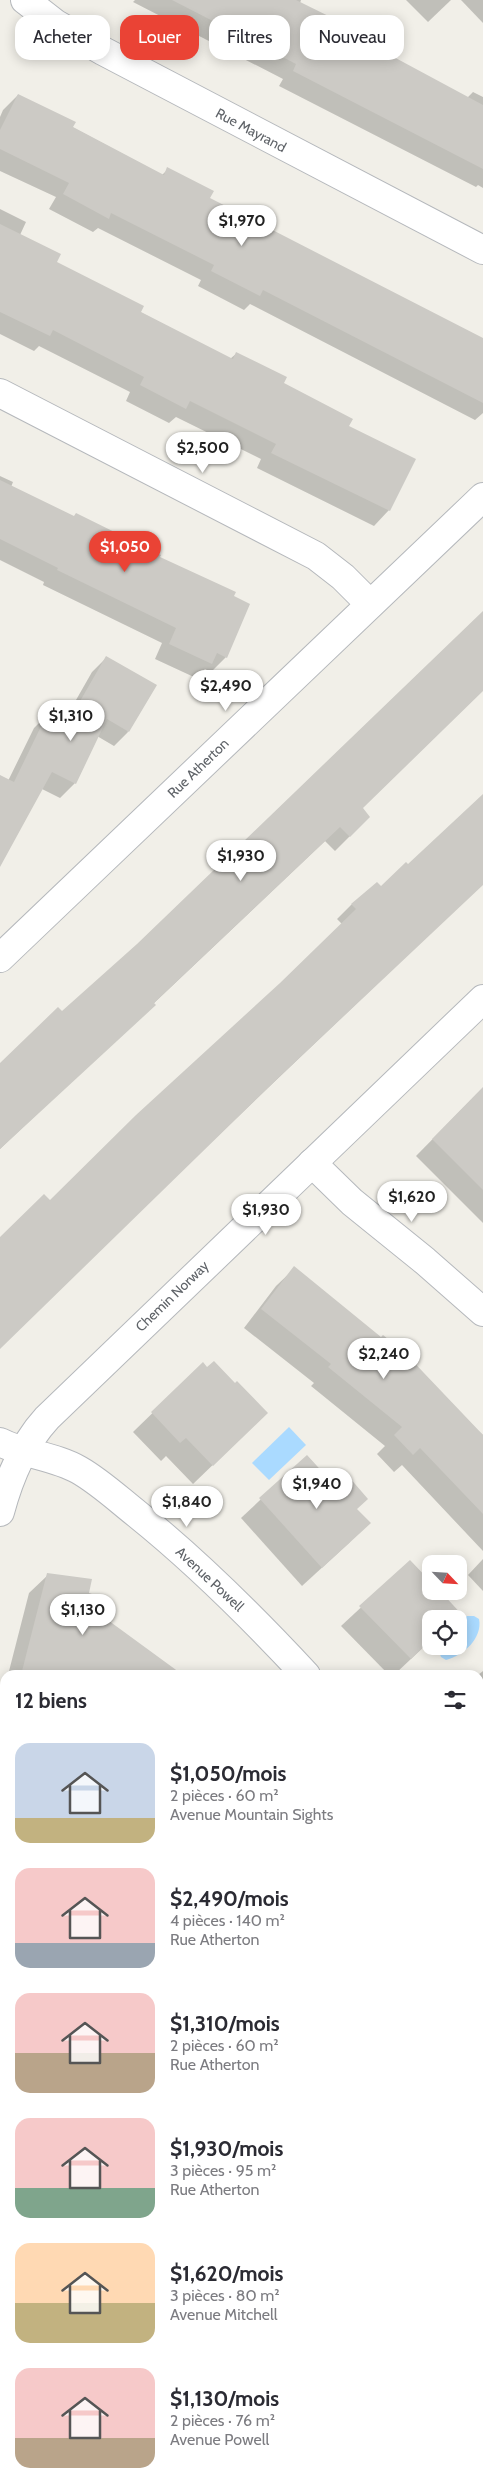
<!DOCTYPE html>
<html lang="fr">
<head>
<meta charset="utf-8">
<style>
	:root { --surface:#fff; --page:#f7f7f7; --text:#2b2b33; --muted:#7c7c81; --accent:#ea4335 }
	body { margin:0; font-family:Cabin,sans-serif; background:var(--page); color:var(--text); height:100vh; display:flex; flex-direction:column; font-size:19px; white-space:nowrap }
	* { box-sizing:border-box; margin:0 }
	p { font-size:16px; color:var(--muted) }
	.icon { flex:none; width:28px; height:28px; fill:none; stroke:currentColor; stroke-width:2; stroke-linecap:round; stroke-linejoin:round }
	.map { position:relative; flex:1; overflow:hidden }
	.drawer { position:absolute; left:0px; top:1670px; width:484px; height:821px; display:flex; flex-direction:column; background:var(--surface); border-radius:15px 15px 0 0; box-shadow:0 2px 12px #0003 }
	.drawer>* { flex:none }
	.guide { position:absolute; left:15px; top:15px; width:454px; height:45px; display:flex; gap:10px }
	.needle { width:32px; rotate:115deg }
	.fabs { position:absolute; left:422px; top:1555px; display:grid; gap:10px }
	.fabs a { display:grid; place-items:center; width:45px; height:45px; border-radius:10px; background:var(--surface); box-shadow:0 2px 12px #0003; font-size:25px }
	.price { position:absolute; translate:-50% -42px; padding:0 11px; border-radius:18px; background:#fff; color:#222; font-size:16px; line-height:32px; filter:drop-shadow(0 1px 2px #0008) }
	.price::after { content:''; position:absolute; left:50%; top:30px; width:15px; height:11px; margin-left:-8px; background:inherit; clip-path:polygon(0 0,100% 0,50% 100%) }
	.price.current { background:var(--accent); color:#fff }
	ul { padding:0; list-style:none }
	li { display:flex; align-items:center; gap:15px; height:125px; padding:0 15px }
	li span { display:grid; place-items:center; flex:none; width:140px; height:100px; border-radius:15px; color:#555 }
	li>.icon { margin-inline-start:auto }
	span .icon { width:60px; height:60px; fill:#fffc; stroke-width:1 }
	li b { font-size:21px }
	h2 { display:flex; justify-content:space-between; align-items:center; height:60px; padding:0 15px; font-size:21px }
	.chip { padding:0 18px; border-radius:15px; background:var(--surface); box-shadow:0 2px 12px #0003; font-size:18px; line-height:45px }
	.chip.current { background:var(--accent); color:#fff }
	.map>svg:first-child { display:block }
	.water { fill:#aadaff }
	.shadow { fill:#0003 }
	.building { fill:#cccac5 }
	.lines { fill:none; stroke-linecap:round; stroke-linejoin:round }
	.minor-casing { stroke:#b5b8bc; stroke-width:30 }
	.secondary-casing { stroke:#b6babf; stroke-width:30 }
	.minor { stroke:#fff; stroke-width:28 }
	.secondary { stroke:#fff; stroke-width:28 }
	.labels { text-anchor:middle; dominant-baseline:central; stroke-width:5; stroke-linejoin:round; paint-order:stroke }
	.street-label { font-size:14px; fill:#5f6368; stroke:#fff }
</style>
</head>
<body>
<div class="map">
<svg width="483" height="2491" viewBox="0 0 483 2491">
	<rect width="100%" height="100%" fill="#f1efe8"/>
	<g class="water">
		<polygon points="289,1427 306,1445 269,1480 252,1463"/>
		<path d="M467,1616H474L479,1619C483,1638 463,1656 446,1660L441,1657L437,1646H459V1623Z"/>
	</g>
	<g class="shadow">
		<polygon points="135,0 301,0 300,3 363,41 467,98 473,92 483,97 483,188 478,185 476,187 279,86 283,79 133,2"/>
		<polygon points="406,0 451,0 428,22"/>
		<polygon points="461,0 483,0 483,23"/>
		<polygon points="18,95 72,127 162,175 168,169 209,199 483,339 483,413 475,420 250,304 244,310 198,286 201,280 98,228 93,232 49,209 56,197 0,171 0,117 3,110"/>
		<polygon points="0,209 26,222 20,235 55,262 140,312 230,359 237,353 348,427 389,510 374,526 257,468 261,459 176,417 169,423 126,401 130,392 39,346 34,351 0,334"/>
		<polygon points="0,476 13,482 11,487 159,558 226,657 211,672 205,669 196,678 155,659 162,643 43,585 44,582 0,560"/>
		<polygon points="483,612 483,690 361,809 369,817 335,851 325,841 0,1149 0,1064 62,1013 137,945"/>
		<polygon points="106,658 128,732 114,746 97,736 75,783 60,798 42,789 0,854 0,776 8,781 34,728 48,714 64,721 92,672"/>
		<polygon points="483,796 483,883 97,1251 0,1348 0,1238 50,1201 280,984 342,924 337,919 351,905 377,883 381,887 408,866"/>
		<polygon points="471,1100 483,1112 483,1223 416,1156"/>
		<polygon points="295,1268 483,1435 483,1551 402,1465 394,1472 377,1454 385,1446 311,1386 314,1383 244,1328 276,1286"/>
		<polygon points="203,1364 207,1369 235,1385 247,1432 193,1484 166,1456 161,1461 133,1432"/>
		<polygon points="307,1456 356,1509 350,1542 302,1586 241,1518"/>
		<polygon points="483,1559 483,1591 468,1575"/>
		<polygon points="410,1562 431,1584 431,1640 394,1675 389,1675 341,1626"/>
		<polygon points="48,1575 87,1594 103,1619 181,1675 8,1675 29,1593"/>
		<polygon points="483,1671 483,1764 479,1760 478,1675"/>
		<polygon points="5,1686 5,1717 0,1715"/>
		<polygon points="4,1787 5,1788 5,1904 0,1901 0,1791"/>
		<polygon points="479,2049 483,2054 483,2084 479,2089"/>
		<polygon points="0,2094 5,2098 5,2239 0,2231"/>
		<polygon points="483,2159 483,2235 479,2240 479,2163"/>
		<polygon points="483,2464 483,2491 447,2491 452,2486 479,2486 479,2468"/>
		<polygon points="120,2486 198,2486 193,2491 115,2491"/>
	</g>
	<g class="building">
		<polygon points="172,0 296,0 367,35 364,41 483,105 483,169 293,71 296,64"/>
		<polygon points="18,94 76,122 73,127 164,175 167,167 214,191 210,198 483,338 483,403 263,290 260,296 211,271 214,265 111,213 109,219 63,194 69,183 0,149 0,130"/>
		<polygon points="0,224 61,254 57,262 144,306 141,312 233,359 236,352 287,377 284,383 353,419 349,426 416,459 390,511 271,453 276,444 190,401 186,409 140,385 144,377 53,330 50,336 0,312"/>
		<polygon points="0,480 74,516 76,513 161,555 160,557 236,592 234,596 250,604 227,658 217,653 212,664 169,644 176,628 57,570 58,568 0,539"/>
		<polygon points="483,611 483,691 363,808 370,817 350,837 340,827 154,1003 156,1005 0,1149 0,1063 58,1007 62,1011 137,944"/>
		<polygon points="106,656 157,685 129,732 107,719 76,784 52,772 0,867 0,775 14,782 48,712 68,722"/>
		<polygon points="483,794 483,885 275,1081 0,1349 0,1237 44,1194 50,1200 136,1115 280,983 356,909 351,904 377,882 381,886 406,862 408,864"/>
		<polygon points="483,1087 483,1190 432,1139"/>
		<polygon points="294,1266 381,1337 383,1335 404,1352 483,1435 483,1514 420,1448 413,1455 394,1435 402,1427 328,1367 331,1364 261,1309"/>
		<polygon points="214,1361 235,1383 237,1381 268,1413 213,1466 186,1438 180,1443 151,1412 203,1362 207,1367"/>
		<polygon points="307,1455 337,1488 349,1477 368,1499 357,1509 371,1523 322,1568 259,1498"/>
		<polygon points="410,1560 431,1582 431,1591 440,1591 466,1619 431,1619 431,1640 411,1659 359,1606"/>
		<polygon points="47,1573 92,1579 89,1593 110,1600 105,1618 183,1675 21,1675"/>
	</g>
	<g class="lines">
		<g class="minor-casing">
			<g id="minor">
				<polyline points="25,0 56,24 103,51 483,250"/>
				<polyline points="0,393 316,556 343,577 370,604"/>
				<polyline points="0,958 483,497"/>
				<polyline points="312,1163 352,1202 425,1261 483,1312"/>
				<path d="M0,1442C25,1455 55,1456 79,1470C100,1482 118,1499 137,1514C198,1563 253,1618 306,1675"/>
				<path d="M0,1512C9,1478 23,1444 47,1418L483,999"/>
				<polyline points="479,1885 483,1891"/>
				<polyline points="0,1981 5,1984"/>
				<polyline points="283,2486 287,2491"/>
			</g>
		</g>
		<g class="secondary-casing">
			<g id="secondary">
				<polyline points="479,2354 483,2350"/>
				<polyline points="333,2491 338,2486"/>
			</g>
		</g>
		<use href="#minor" class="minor"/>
		<use href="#secondary" class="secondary"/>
	</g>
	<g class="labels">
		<g class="street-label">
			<text transform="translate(251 130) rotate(28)">Rue Mayrand</text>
			<text transform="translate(198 768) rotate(-44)">Rue Atherton</text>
			<text transform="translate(172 1296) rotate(-44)">Chemin Norway</text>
			<text transform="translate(210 1579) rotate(43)">Avenue Powell</text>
		</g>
	</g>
</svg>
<div class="fabs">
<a><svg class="needle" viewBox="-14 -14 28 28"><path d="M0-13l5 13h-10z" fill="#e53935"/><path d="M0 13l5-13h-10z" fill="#7c7c81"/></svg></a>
<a><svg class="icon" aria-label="locate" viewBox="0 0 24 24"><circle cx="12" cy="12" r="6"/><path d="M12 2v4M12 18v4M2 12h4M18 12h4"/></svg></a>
</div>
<b class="price" style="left:242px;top:247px">$1,970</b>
<b class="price" style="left:203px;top:474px">$2,500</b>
<b class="price current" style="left:125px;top:573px">$1,050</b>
<b class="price" style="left:226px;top:712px">$2,490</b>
<b class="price" style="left:71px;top:742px">$1,310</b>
<b class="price" style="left:241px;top:882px">$1,930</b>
<b class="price" style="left:412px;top:1223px">$1,620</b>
<b class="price" style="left:266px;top:1236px">$1,930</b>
<b class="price" style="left:384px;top:1380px">$2,240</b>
<b class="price" style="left:317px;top:1510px">$1,940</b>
<b class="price" style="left:187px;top:1528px">$1,840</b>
<b class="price" style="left:83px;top:1636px">$1,130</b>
<div class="guide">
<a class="chip">Acheter</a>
<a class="chip current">Louer</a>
<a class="chip">Filtres</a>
<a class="chip">Nouveau</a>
</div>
<section class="drawer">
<h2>12 biens<svg class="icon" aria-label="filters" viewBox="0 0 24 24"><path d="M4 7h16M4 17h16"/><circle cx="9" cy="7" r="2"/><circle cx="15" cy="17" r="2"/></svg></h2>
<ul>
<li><span style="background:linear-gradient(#c9d6e8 75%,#c2b280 0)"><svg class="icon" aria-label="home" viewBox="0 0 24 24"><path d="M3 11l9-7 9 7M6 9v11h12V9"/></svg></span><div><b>$1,050/mois</b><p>2 pièces · 60 m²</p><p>Avenue Mountain Sights</p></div></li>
<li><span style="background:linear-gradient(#f6c9c9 75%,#9aa5b1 0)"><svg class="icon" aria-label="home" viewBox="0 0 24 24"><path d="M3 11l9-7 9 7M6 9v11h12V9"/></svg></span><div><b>$2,490/mois</b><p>4 pièces · 140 m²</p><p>Rue Atherton</p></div></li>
<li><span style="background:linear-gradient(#f6c9c9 60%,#b9a48a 0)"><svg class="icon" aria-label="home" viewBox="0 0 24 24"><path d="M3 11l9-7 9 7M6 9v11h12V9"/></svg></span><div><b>$1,310/mois</b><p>2 pièces · 60 m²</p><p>Rue Atherton</p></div></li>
<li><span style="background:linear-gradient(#f6c9c9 70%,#7fa58c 0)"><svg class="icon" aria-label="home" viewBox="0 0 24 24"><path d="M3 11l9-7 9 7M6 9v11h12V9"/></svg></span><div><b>$1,930/mois</b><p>3 pièces · 95 m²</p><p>Rue Atherton</p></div></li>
<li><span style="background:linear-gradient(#ffd9b3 60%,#c2b280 0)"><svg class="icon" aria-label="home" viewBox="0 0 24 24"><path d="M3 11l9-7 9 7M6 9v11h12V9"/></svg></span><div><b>$1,620/mois</b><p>3 pièces · 80 m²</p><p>Avenue Mitchell</p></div></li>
<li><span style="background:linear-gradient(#f6c9c9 70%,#b9a48a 0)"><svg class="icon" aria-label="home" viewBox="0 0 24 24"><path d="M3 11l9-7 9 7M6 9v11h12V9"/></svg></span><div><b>$1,130/mois</b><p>2 pièces · 76 m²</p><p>Avenue Powell</p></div></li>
</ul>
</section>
</div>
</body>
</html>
